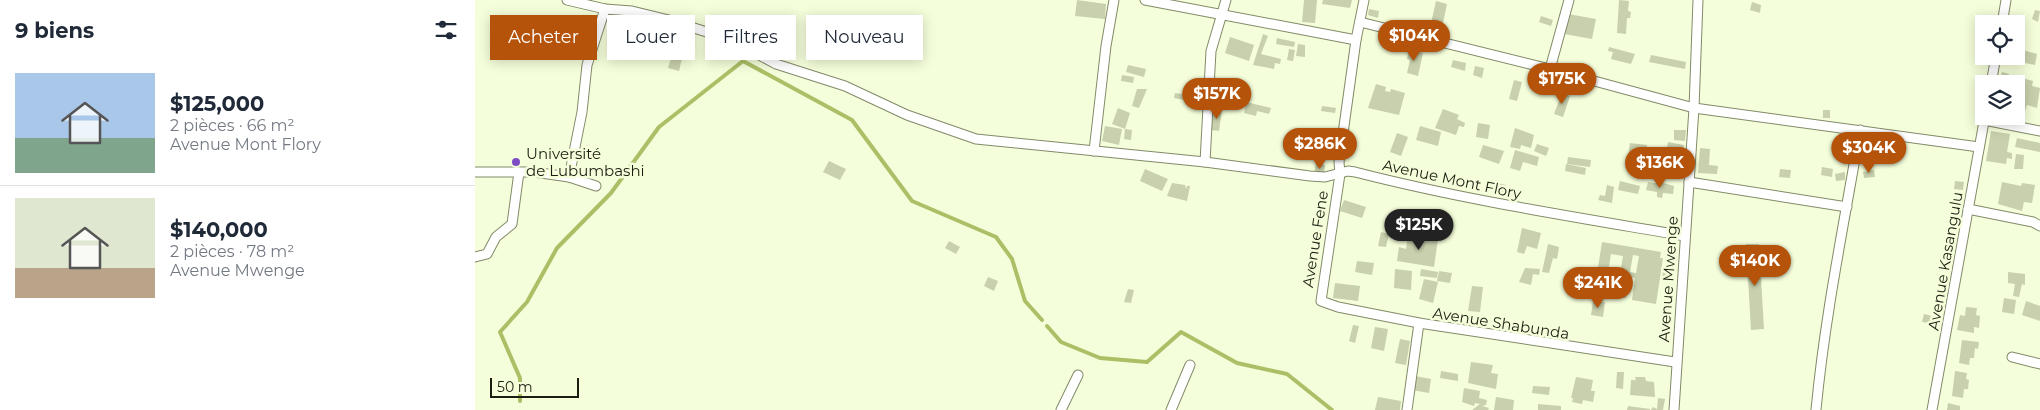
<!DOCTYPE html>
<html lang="fr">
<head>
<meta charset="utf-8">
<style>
	:root { --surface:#fff; --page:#f6f6f7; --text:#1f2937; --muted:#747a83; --line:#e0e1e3; --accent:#b45309 }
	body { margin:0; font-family:Montserrat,sans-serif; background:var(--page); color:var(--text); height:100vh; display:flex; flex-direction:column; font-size:19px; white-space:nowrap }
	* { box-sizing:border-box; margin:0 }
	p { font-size:16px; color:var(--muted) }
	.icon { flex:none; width:28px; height:28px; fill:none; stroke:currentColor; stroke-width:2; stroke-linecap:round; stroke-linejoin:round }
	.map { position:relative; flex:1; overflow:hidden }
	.sheet { display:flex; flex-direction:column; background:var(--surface); width:475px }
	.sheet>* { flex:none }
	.banner { position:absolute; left:15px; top:15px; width:475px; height:45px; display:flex; gap:10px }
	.controls { position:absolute; left:1500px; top:15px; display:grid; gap:10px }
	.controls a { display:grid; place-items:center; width:50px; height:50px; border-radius:0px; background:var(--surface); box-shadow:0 2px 12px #0003; font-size:25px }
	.scale { position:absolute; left:15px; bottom:12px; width:89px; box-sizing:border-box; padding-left:5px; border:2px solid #1a1d10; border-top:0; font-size:14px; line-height:18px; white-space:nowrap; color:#1a1d10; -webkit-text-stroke:4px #f5feda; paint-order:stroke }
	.price { position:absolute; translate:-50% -42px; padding:0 11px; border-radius:18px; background:var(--accent); color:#fff; font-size:16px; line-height:32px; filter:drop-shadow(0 1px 2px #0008) }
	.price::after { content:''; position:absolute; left:50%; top:30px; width:15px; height:11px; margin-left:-8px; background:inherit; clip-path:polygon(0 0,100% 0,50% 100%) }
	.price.selected { background:#222; color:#fff }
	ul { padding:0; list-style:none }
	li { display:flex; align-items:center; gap:15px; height:125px; padding:0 15px }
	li+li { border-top:1px solid var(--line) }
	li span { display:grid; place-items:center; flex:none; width:140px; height:100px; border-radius:0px; color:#555 }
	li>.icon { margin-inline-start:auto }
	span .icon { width:60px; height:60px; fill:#fffc; stroke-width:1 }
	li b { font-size:21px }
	h2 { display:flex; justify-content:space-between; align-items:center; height:60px; padding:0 15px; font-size:21px }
	.chip { padding:0 18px; border-radius:0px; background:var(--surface); box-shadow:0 2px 12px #0003; font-size:18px; line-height:45px }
	.chip.selected { background:var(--accent); color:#fff }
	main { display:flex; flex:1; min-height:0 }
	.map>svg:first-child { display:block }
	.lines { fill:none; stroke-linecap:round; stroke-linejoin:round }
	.stream { stroke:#adbf66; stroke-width:4 }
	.building { fill:#c8d0ad; fill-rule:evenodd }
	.minor-casing { stroke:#828a69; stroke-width:11 }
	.minor { stroke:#fff; stroke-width:9 }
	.poi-dot { fill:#7e4ec6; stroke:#f5feda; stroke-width:2 }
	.labels { text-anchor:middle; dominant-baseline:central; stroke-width:5; stroke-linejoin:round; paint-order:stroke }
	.poi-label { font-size:15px; fill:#1a1d10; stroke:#f5feda; text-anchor:start }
	.street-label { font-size:15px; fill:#1a1d10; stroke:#f5feda }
</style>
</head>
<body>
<main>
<section class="sheet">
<h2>9 biens<svg class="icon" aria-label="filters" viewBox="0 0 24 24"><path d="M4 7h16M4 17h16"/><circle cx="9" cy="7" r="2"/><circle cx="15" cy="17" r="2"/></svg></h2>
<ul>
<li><span style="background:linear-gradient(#a9c7e8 65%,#7fa58c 0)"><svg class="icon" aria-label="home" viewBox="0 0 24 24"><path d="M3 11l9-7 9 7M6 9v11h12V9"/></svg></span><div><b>$125,000</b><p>2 pièces · 66 m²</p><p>Avenue Mont Flory</p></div></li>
<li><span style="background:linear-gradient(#dfe7d0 70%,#b9a48a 0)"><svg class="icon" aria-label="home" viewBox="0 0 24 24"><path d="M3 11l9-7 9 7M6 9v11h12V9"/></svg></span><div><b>$140,000</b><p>2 pièces · 78 m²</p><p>Avenue Mwenge</p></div></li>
</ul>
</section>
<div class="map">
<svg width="1565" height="410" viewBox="0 0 1565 410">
	<rect width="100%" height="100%" fill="#f5feda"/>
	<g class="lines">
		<g class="stream">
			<polyline points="572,326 586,342 625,358 672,362 706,332 762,363 812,374 857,410"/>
			<polyline points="45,401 45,378 25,332 52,302 82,248 136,193 184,127 268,61 377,120 437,201 521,237 537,259 550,301 567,320"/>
		</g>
	</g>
	<g class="building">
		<polygon points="602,0 631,4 630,19 600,16"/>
		<polygon points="829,0 842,0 840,23 827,22"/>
		<polygon points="848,0 877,0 875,8 847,4"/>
		<polygon points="1144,0 1154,1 1153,11 1156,12 1155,18 1152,18 1151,34 1142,33"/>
		<polygon points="961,1 972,4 966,32 952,29 954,23 956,23"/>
		<polygon points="1277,2 1286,5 1285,13 1275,10"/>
		<polygon points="894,9 904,11 903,18 893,15"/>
		<polygon points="1560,10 1565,11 1563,22 1557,19"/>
		<polygon points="1093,14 1121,19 1117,39 1089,34"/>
		<polygon points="1066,16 1078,20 1076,26 1064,22"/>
		<polygon points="788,34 793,36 786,54 806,59 805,64 800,63 799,69 778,65"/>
		<polygon points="755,37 779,45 774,61 750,53"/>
		<polygon points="802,38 820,42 819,47 801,44"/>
		<polygon points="823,44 830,45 830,57 821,56"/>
		<polygon points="1134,47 1160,54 1156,64 1136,59 1138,52 1133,51"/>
		<polygon points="1541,48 1562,54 1560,65 1534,60 1534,56 1541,56"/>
		<polygon points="814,49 820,50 818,61 812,60"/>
		<polygon points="934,50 948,53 943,76 932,73 935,60 932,59"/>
		<polygon points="198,51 208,54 204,71 193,68"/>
		<polygon points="1176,55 1211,62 1210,69 1174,62"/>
		<polygon points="978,60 991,63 990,71 976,67"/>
		<polygon points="653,65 671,69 669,77 651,72"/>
		<polygon points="1000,66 1009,68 1007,78 998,75"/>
		<polygon points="1527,72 1534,74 1532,83 1525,81"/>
		<polygon points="647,75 659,77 658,83 646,81"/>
		<polygon points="1536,75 1558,81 1557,86 1565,88 1562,108 1552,105 1550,111 1541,108 1541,84 1533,84"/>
		<polygon points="1039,80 1047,82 1042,101 1034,99"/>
		<polygon points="745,82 759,82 759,89 744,88"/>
		<polygon points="901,84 911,87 910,91 915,92 916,89 930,93 924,115 893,108"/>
		<polygon points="662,89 672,89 664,108 657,106"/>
		<polygon points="700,93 721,96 720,102 699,98"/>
		<polygon points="1087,93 1095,96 1088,117 1079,114"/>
		<polygon points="771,102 796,108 794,114 782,111 781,116 769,113"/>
		<polygon points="847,106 861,108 860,113 846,111"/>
		<polygon points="643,108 655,113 650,129 657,130 656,140 649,139 650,129 637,124"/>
		<polygon points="739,108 747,109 744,131 736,130"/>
		<polygon points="968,109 984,115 982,119 990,123 989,127 984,126 981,135 960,128"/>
		<rect x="1348" y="110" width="7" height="8"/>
		<polygon points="1003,123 1015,125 1013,139 1001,137"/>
		<polygon points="630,126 647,129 644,145 627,141"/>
		<polygon points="945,126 966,132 963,146 941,140"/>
		<polygon points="1040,128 1059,135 1056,148 1046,145 1045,149 1035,147"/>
		<polygon points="1199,130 1211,130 1210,141 1199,140"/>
		<polygon points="1516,131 1535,134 1532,152 1537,153 1537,159 1532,158 1531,164 1511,161"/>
		<polygon points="922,133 933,137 926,156 915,152"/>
		<polygon points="1542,138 1565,143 1565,152 1540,147"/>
		<polygon points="1193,142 1209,145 1206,163 1190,160"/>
		<polygon points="1155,143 1172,145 1169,167 1152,164"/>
		<polygon points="1062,144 1074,148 1071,156 1059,151"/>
		<polygon points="1008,145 1029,151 1024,164 1004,157"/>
		<polygon points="1225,148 1235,149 1234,165 1243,166 1242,174 1223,173"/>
		<polygon points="1040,150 1064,157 1062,166 1048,162 1045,171 1035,168"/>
		<polygon points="1541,154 1549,155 1548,169 1539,169"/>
		<polygon points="1093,157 1116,160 1115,167 1092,164"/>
		<polygon points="354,161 371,169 365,180 348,172"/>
		<polygon points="841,163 850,165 849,176 839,175"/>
		<polygon points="1091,164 1111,168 1110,175 1090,171"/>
		<polygon points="1347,167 1358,169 1357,177 1346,175"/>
		<polygon points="670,169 693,179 687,191 665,181"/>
		<polygon points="1166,169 1177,171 1175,178 1165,177"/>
		<polygon points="1305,169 1316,170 1315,178 1304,177"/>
		<polygon points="1399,170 1400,177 1389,178 1388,172"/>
		<polygon points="1370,172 1370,180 1361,181 1360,174"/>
		<polygon points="1145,181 1165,186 1163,194 1143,190"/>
		<polygon points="1480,181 1489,182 1488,190 1479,189"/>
		<polygon points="1173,182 1185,184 1185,182 1199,186 1198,194 1188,193 1187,198 1182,197 1182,192 1171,190"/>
		<polygon points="1527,182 1546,186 1547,183 1560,185 1557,203 1549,202 1547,211 1523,204"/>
		<polygon points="697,183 710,185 711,189 712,186 715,186 712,201 692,196"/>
		<polygon points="1023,183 1031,185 1029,194 1021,192"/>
		<polygon points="1132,185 1139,187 1137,203 1123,200 1125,195 1130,196"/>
		<polygon points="869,200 891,207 887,218 865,211"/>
		<polygon points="1047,228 1066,233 1062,249 1052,246 1049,254 1042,252"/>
		<polygon points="906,232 914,234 911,247 903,246"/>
		<polygon points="933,235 963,239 959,267 922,261 924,247 931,249"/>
		<polygon points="474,241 485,247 481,254 470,248"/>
		<path d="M1127,242L1186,252L1185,258H1188L1181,304L1157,300L1160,278L1155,277L1151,298L1119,293ZM1136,254L1148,256L1143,286L1131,285ZM1158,255L1164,256L1161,273L1155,272Z"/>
		<polygon points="1073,244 1084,247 1082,259 1078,258 1074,273 1067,272"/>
		<polygon points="1271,244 1284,244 1289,329 1276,330"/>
		<polygon points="882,261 899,263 897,275 880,272"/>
		<polygon points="1050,268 1065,269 1064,275 1058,274 1056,285 1044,282"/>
		<polygon points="920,269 937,271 936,290 919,288"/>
		<polygon points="946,269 963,272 962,278 945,276"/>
		<polygon points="964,271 977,273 975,283 962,281"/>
		<polygon points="1188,271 1196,271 1195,282 1187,282"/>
		<polygon points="1533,272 1550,274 1550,285 1547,284 1544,297 1538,296 1540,284 1533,283"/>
		<polygon points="513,277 523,281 519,291 509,286"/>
		<polygon points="949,279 963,282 958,303 944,299"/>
		<polygon points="860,283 885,286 883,301 858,298"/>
		<polygon points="997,286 1008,287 1005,312 993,311"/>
		<polygon points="653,289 659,290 656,303 649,302"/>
		<polygon points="1529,298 1541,300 1539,314 1527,312"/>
		<polygon points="1118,301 1130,302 1128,317 1116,315"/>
		<polygon points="1551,301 1565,306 1565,321 1547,315"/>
		<polygon points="1491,307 1502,308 1501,315 1505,316 1504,328 1499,327 1499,333 1482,330 1485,315 1490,316"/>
		<polygon points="1449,314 1457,316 1455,323 1447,322"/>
		<polygon points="878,325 884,326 880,343 874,341"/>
		<polygon points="900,327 913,329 909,351 896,348"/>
		<polygon points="925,339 935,341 931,365 920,363"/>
		<polygon points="1487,340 1504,342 1503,349 1500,348 1499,358 1495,358 1494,365 1484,363"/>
		<polygon points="996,362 1018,365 1016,373 1023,374 1021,389 993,383"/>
		<polygon points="966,371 983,374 983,381 965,378"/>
		<polygon points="1480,371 1492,373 1491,379 1494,380 1493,389 1489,389 1488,398 1477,396"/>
		<polygon points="1142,372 1149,372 1148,389 1141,388"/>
		<polygon points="940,376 956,379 954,393 937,390"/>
		<polygon points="1101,377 1118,380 1116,391 1120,391 1118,402 1108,400 1107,404 1097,402 1098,398 1096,398"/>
		<polygon points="1160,377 1170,377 1171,381 1179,382 1180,397 1155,395 1156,380 1161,380"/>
		<polygon points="1058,386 1075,387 1074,395 1057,393"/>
		<polygon points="989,388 1005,391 1004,398 1012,400 1011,405 1007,406 1014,408 1013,410 997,410 1005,404 1000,403 999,406 987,402"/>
		<polygon points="903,397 926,401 925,410 900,410"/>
		<polygon points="1021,397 1039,400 1038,410 1019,410"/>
		<polygon points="1183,398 1190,399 1188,410 1176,410 1178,407 1182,409"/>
		<polygon points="1473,403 1485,406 1485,410 1472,410"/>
		<polygon points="1063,404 1086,406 1086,410 1063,410"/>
		<polygon points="1153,406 1175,409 1175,410 1152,410"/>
	</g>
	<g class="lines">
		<g class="minor-casing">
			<g id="minor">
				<path d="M92,0L130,9L157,11L194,20L241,35L258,41L301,64L370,86L432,115L501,139L730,162L835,176L850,177L873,171L880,172C989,200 1100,217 1210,236"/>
				<polyline points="670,0 881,40"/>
				<polyline points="889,0 881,40 864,162 865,174 846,301 863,307 944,323 1200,362"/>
				<polyline points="885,22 1075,69 1219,108 1504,147"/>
				<polyline points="1527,24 1531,0"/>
				<polyline points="1075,69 1094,0"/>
				<polyline points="1516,84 1521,56"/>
				<polyline points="1509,120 1565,131"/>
				<polyline points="619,151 631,46 639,0"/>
				<polyline points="730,162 736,51 751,0"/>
				<polyline points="0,172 59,172 94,177 121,186"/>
				<polyline points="94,177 107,112 112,65 130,9"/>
				<polyline points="1214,182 1372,207"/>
				<polyline points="1493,209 1558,222 1565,226"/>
				<polyline points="0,257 12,254 21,237 37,224 44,172"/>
				<polyline points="1537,357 1565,364"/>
				<polyline points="586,410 603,375"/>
				<polyline points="696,410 715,365"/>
				<polyline points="932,410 944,323"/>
				<polyline points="1199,410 1219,108 1223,0"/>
				<path d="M1341,410C1350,315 1369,224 1385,130"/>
				<polyline points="1457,410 1510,116"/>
			</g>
		</g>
		<use href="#minor" class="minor"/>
	</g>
	<circle class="poi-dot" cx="41" cy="162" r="5"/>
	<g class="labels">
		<g class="poi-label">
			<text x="51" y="153">Université<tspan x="51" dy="17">de Lubumbashi</tspan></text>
		</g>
		<g class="street-label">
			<text transform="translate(977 179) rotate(12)">Avenue Mont Flory</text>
			<text transform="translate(840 239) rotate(-81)">Avenue Fene</text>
			<text transform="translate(1470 261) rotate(-80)">Avenue Kasangulu</text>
			<text transform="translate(1193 279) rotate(-86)">Avenue Mwenge</text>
			<text transform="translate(1026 323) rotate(9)">Avenue Shabunda</text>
		</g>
	</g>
</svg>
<div class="controls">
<a><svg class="icon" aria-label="locate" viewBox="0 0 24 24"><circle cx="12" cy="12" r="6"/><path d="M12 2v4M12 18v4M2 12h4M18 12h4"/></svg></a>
<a><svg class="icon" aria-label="layers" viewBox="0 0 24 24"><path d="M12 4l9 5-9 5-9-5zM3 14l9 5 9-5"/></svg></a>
</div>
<div class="scale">50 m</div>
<b class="price" style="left:939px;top:62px">$104K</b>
<b class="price" style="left:1087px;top:105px">$175K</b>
<b class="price" style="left:742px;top:120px">$157K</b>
<b class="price" style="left:845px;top:170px">$286K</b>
<b class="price" style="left:1394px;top:174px">$304K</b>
<b class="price" style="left:1185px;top:189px">$136K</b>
<b class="price selected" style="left:944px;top:251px">$125K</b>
<b class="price" style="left:1280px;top:287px">$140K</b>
<b class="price" style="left:1123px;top:309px">$241K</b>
<div class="banner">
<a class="chip selected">Acheter</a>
<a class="chip">Louer</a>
<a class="chip">Filtres</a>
<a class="chip">Nouveau</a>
</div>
</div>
</main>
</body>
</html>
